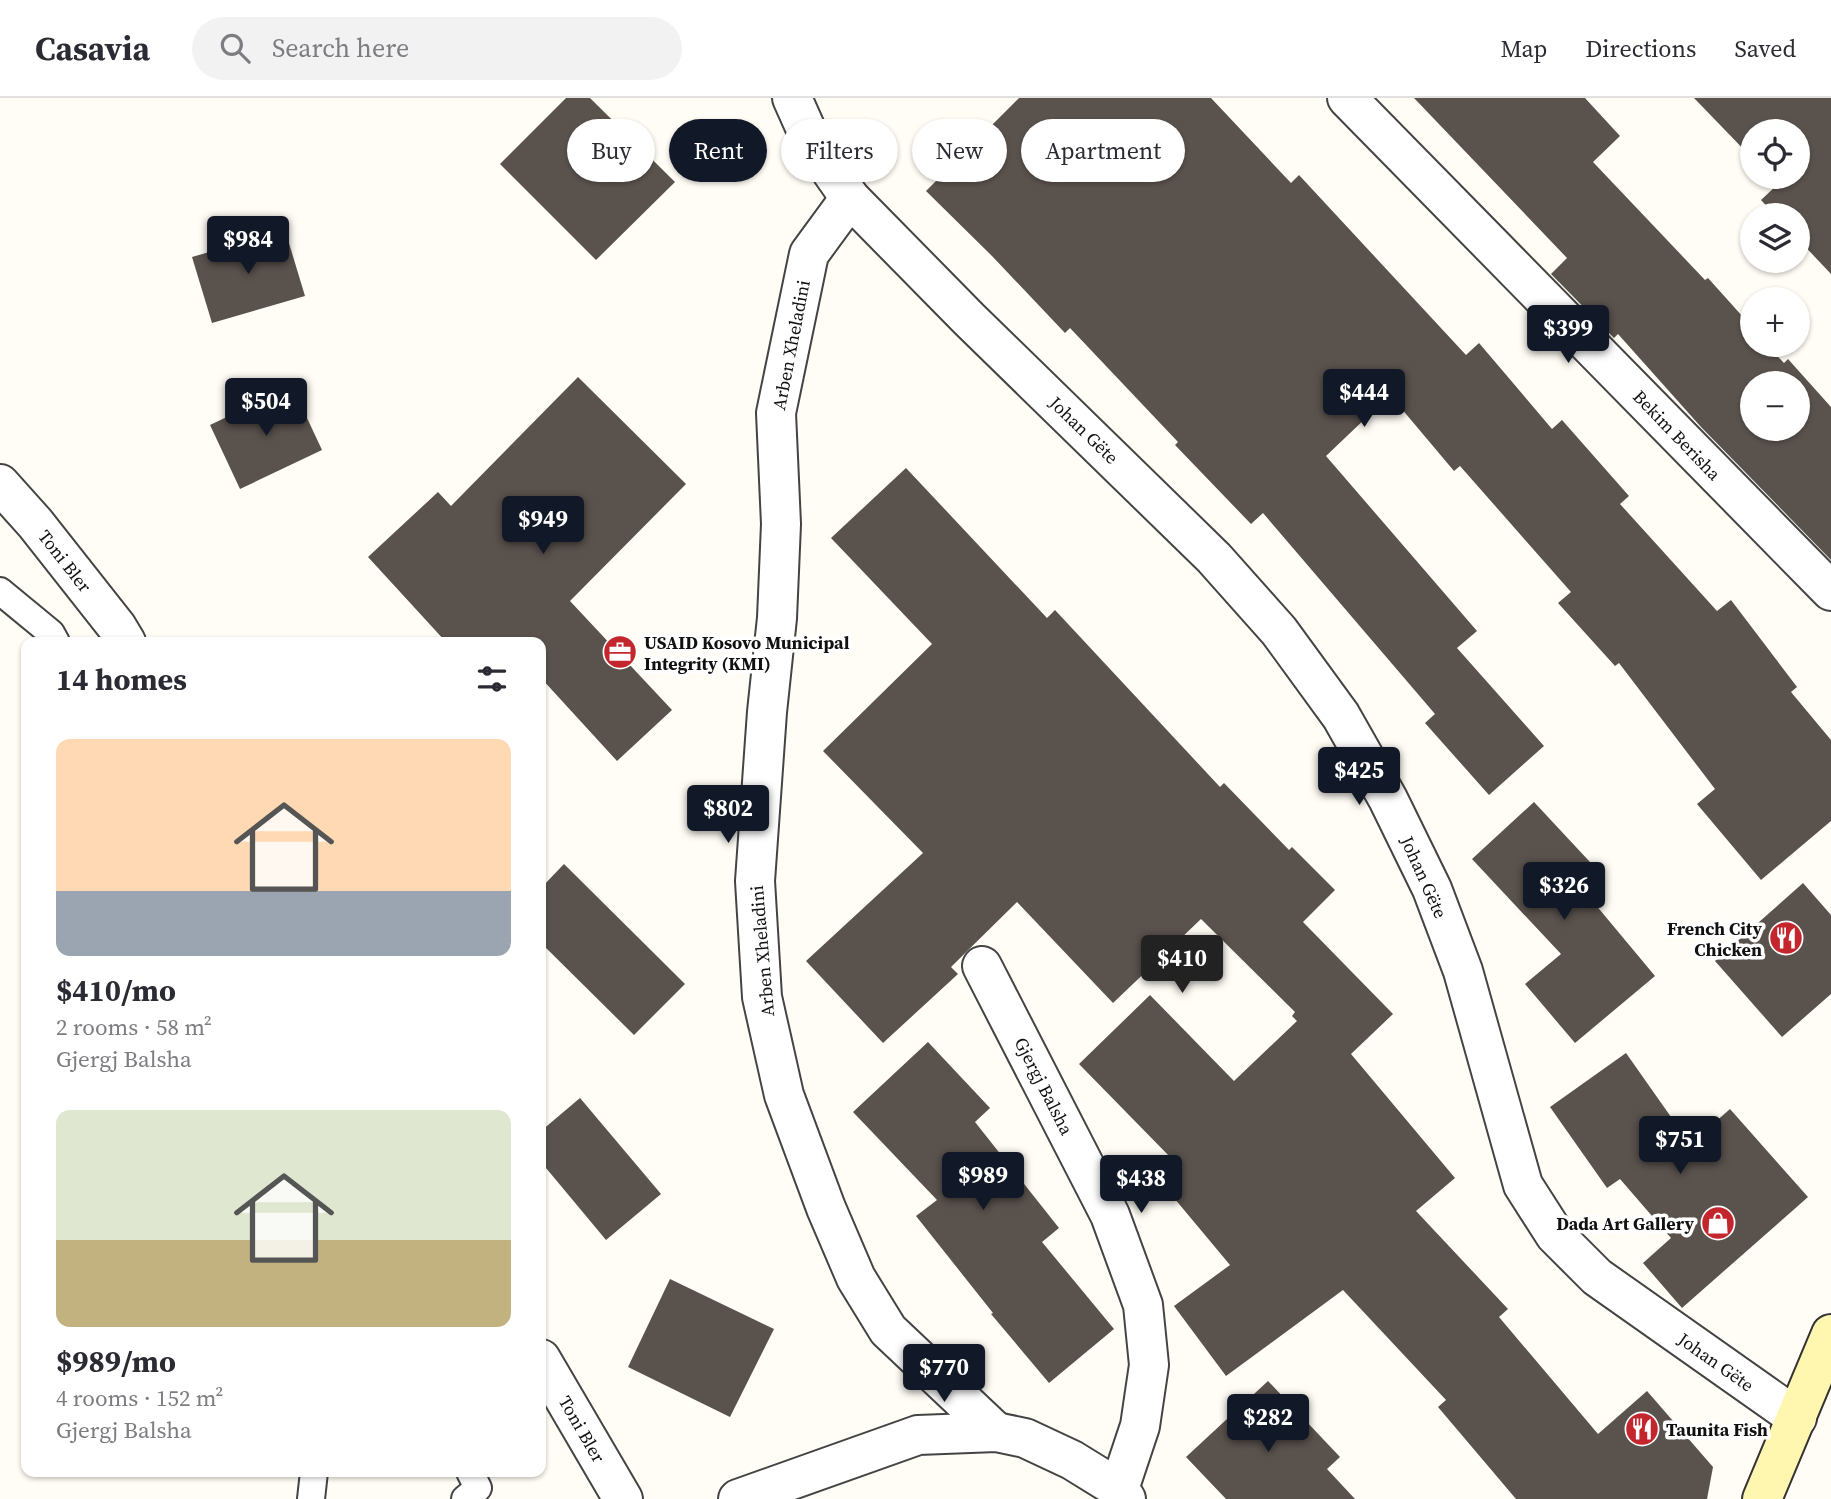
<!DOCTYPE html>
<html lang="en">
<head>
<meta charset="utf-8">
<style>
	:root { --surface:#fff; --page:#f2f2f3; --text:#2b2b33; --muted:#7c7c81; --line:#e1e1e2; --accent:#111827 }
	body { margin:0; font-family:"Source Serif 4",serif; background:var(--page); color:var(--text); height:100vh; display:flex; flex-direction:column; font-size:26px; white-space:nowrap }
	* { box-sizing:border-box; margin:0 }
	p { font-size:23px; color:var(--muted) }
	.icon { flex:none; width:38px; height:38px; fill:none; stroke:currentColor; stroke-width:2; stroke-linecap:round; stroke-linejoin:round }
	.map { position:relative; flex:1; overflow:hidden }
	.drawer { position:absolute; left:21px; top:539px; width:525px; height:840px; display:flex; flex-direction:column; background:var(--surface); border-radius:14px; box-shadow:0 2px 5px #0004 }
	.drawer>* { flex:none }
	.top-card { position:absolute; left:567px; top:21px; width:665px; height:63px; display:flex; gap:14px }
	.fabs { position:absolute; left:1740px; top:21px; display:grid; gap:14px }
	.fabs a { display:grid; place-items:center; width:70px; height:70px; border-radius:50%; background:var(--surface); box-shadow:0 2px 5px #0004; font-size:35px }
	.price { position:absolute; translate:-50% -60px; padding:0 16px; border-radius:7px; background:var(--accent); color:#fff; font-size:23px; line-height:46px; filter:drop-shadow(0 2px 4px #0008) }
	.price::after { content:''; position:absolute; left:50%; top:42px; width:21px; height:16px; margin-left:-10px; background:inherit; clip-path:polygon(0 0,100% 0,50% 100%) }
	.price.on { background:#222; color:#fff }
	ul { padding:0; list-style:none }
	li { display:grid; align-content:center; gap:14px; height:371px; padding:0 35px }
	li span { display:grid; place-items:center; height:217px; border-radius:14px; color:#555 }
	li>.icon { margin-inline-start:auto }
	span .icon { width:126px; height:126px; fill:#fffc; stroke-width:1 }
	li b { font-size:30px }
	h2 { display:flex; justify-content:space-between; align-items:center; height:84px; padding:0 35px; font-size:30px }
	.pill { padding:0 24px; border-radius:32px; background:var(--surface); box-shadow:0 2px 5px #0004; font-size:24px; line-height:63px }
	.pill.on { background:var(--accent); color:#fff }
	header { display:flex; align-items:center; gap:42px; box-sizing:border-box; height:98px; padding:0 35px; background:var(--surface); border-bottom:2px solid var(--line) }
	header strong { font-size:33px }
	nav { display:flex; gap:38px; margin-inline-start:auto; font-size:24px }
	.search { width:490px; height:63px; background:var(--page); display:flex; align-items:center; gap:18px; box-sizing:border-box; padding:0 24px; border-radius:38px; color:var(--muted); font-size:26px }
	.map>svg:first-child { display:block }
	.building { fill:#5a524d; fill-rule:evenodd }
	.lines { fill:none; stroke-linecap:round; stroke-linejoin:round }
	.lane-casing { stroke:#444; stroke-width:30 }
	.street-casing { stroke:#444; stroke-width:42 }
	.secondary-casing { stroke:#333; stroke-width:42 }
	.lane { stroke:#fff; stroke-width:26 }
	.street { stroke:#fff; stroke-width:38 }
	.secondary { stroke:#fff6b0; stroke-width:38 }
	.labels { text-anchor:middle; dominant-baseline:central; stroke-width:7; stroke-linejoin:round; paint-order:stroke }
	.street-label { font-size:18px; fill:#111; stroke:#fff }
	.poi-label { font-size:18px; font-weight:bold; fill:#111; stroke:#fff; text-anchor:start }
</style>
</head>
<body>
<header>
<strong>Casavia</strong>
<div class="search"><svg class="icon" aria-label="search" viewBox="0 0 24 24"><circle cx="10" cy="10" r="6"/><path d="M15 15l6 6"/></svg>Search here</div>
<nav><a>Map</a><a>Directions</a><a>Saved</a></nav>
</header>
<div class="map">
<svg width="1831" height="1401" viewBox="0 0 1831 1401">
	<rect width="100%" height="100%" fill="#fffdf5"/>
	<g class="building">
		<polygon points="566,0 590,0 675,84 596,162 500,66"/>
		<polygon points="1019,0 1211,0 1291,85 1299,77 1466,257 1479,245 1552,331 1562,322 1629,398 1620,406 1717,513 1731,502 1797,589 1791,594 1831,642 1831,723 1761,782 1697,706 1715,691 1619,565 1615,568 1558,505 1571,494 1460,368 1454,373 1390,297 1326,358 1477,533 1457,550 1544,648 1489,697 1425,625 1435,616 1263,415 1251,426 1175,347 1178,344 1070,230 1065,235 992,158 926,93"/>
		<path d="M1414,0H1585L1620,38L1593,64L1705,182L1708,180L1752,229V247H1767L1784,265L1788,261L1831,309V462L1701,329L1618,236L1614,240L1551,176L1567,160ZM1752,285H1797V331H1752Z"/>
		<polygon points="1694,0 1831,0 1831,176 1797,140 1797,117 1775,117 1761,102 1777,87 1769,79 1797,79 1797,33 1752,33 1752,60"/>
		<polygon points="285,132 305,198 212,225 192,159"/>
		<polygon points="578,279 686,386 570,503 672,612 617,663 541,580 541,544 446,544 368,459 438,394 451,408"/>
		<polygon points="292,288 322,352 240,391 210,327"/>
		<polygon points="906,370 1047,520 1055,512 1220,689 1224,685 1289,752 1292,749 1335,792 1303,824 1393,916 1351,956 1455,1080 1416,1113 1508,1211 1499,1219 1598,1336 1647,1293 1713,1369 1707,1401 1516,1401 1438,1309 1446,1302 1343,1192 1226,1278 1174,1208 1230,1167 1154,1076 1172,1061 1079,966 1150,897 1234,983 1297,923 1292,918 1295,914 1201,821 1113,905 1017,804 951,869 958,876 883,945 806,863 923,755 823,653 932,546 831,440"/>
		<polygon points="1534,704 1603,778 1585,794 1655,878 1575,945 1525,886 1561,856 1472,761"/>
		<polygon points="564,766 685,886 634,937 541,845 541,790"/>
		<polygon points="1803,785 1831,817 1831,896 1782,939 1715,863"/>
		<polygon points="928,944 990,1010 975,1024 1059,1130 1042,1144 1114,1231 1049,1285 991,1216 993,1215 916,1118 937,1102 853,1014"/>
		<polygon points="1626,955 1690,1046 1730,1011 1808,1099 1682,1210 1643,1165 1671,1140 1620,1081 1607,1090 1550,1009"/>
		<polygon points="580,1000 661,1096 606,1142 541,1064 541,1033"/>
		<polygon points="670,1181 774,1231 730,1319 628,1269"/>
		<polygon points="1268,1283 1340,1359 1327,1371 1355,1401 1226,1401 1186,1359"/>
	</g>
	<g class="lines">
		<g class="lane-casing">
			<g id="lane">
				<polyline points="0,493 51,535 56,544"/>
				<polyline points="311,1401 314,1374"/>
				<polyline points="465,1401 478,1390 470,1374"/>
			</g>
		</g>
		<g class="street-casing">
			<g id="street">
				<polyline points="792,0 813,47 850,100 969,221 1214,460 1279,533 1341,618 1388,701 1432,791 1463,873 1523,1087 1555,1137 1597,1179 1797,1320"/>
				<polyline points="1347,0 1831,493"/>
				<polyline points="850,100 809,156 776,315 781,426 777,520 767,614 755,783 762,899 784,997 826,1110 856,1180 888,1232 996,1334"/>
				<polyline points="0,386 35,425 117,529 126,544"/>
				<polyline points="982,868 1110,1117 1143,1207 1149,1267 1140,1328 1119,1391"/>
				<polyline points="541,1261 623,1401"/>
				<polyline points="738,1401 918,1337 996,1334 1025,1340 1072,1362 1119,1391 1126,1401"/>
			</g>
		</g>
		<g class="secondary-casing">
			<polyline id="secondary" points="1762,1401 1831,1236"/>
		</g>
		<use href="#lane" class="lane"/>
		<use href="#street" class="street"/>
		<use href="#secondary" class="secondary"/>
	</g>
	<defs>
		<g id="office-disc" transform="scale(1.75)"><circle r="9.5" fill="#c4262e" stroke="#fff"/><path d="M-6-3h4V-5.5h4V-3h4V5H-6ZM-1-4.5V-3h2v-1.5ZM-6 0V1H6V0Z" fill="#fff"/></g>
		<g id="restaurant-disc" transform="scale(1.75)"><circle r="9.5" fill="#c4262e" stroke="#fff"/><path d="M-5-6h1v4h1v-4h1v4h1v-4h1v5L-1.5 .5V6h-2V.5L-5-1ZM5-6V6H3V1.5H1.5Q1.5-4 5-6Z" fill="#fff"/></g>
		<g id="shop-disc" transform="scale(1.75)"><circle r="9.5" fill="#c4262e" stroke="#fff"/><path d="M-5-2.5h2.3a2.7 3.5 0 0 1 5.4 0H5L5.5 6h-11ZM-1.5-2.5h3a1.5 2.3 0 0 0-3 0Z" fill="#fff"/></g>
	</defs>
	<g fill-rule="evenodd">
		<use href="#office-disc" x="620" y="554"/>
		<use href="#restaurant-disc" x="1786" y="840"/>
		<use href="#shop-disc" x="1718" y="1125"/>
		<use href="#restaurant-disc" x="1642" y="1331"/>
	</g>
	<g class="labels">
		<g class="street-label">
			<text transform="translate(791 247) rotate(-79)">Arben Xheladini</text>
			<text transform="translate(1084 332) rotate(44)">Johan Gëte</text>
			<text transform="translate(1677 337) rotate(46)">Bekim Berisha</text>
			<text transform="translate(65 463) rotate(52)">Toni Bler</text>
			<text transform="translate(1424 779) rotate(66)">Johan Gëte</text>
			<text transform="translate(762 853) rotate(-95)">Arben Xheladini</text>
			<text transform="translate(1044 988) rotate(63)">Gjergj Balsha</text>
			<text transform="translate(1716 1264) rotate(35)">Johan Gëte</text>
			<text transform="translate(582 1331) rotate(60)">Toni Bler</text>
		</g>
		<g class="poi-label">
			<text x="644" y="544">USAID Kosovo Municipal<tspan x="644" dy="21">Integrity (KMI)</tspan></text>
			<text x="1762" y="830" text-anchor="end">French City<tspan x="1762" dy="21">Chicken</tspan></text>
			<text x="1694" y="1125" text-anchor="end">Dada Art Gallery</text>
			<text x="1666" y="1331">Taunita Fish</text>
		</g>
	</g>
</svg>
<div class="fabs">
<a><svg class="icon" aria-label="locate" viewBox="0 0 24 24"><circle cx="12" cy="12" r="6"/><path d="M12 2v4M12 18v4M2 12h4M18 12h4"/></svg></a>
<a><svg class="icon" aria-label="layers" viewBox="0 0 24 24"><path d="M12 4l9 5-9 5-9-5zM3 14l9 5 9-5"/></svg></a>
<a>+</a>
<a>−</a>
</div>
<b class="price" style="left:248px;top:178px">$984</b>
<b class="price" style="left:1568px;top:267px">$399</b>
<b class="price" style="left:1364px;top:331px">$444</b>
<b class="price" style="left:266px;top:340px">$504</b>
<b class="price" style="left:543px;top:458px">$949</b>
<b class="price" style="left:1359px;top:709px">$425</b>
<b class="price" style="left:728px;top:747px">$802</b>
<b class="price" style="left:1564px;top:824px">$326</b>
<b class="price on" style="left:1182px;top:897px">$410</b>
<b class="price" style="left:1680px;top:1078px">$751</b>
<b class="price" style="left:983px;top:1114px">$989</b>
<b class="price" style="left:1141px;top:1117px">$438</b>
<b class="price" style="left:944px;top:1306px">$770</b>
<b class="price" style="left:1268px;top:1356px">$282</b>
<div class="top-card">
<a class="pill">Buy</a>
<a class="pill on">Rent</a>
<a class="pill">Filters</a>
<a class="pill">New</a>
<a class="pill">Apartment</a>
</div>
<section class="drawer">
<h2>14 homes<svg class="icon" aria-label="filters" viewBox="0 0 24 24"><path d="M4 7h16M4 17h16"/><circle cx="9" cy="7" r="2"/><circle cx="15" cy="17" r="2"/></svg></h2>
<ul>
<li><span style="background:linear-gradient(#ffd9b3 70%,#9aa5b1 0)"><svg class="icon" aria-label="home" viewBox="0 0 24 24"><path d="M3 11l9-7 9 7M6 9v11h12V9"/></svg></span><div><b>$410/mo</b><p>2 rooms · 58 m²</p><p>Gjergj Balsha</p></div></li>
<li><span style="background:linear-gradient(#dfe7d0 60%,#c2b280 0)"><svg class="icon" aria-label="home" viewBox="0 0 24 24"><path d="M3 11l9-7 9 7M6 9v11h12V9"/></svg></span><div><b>$989/mo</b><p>4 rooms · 152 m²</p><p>Gjergj Balsha</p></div></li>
</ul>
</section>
</div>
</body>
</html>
